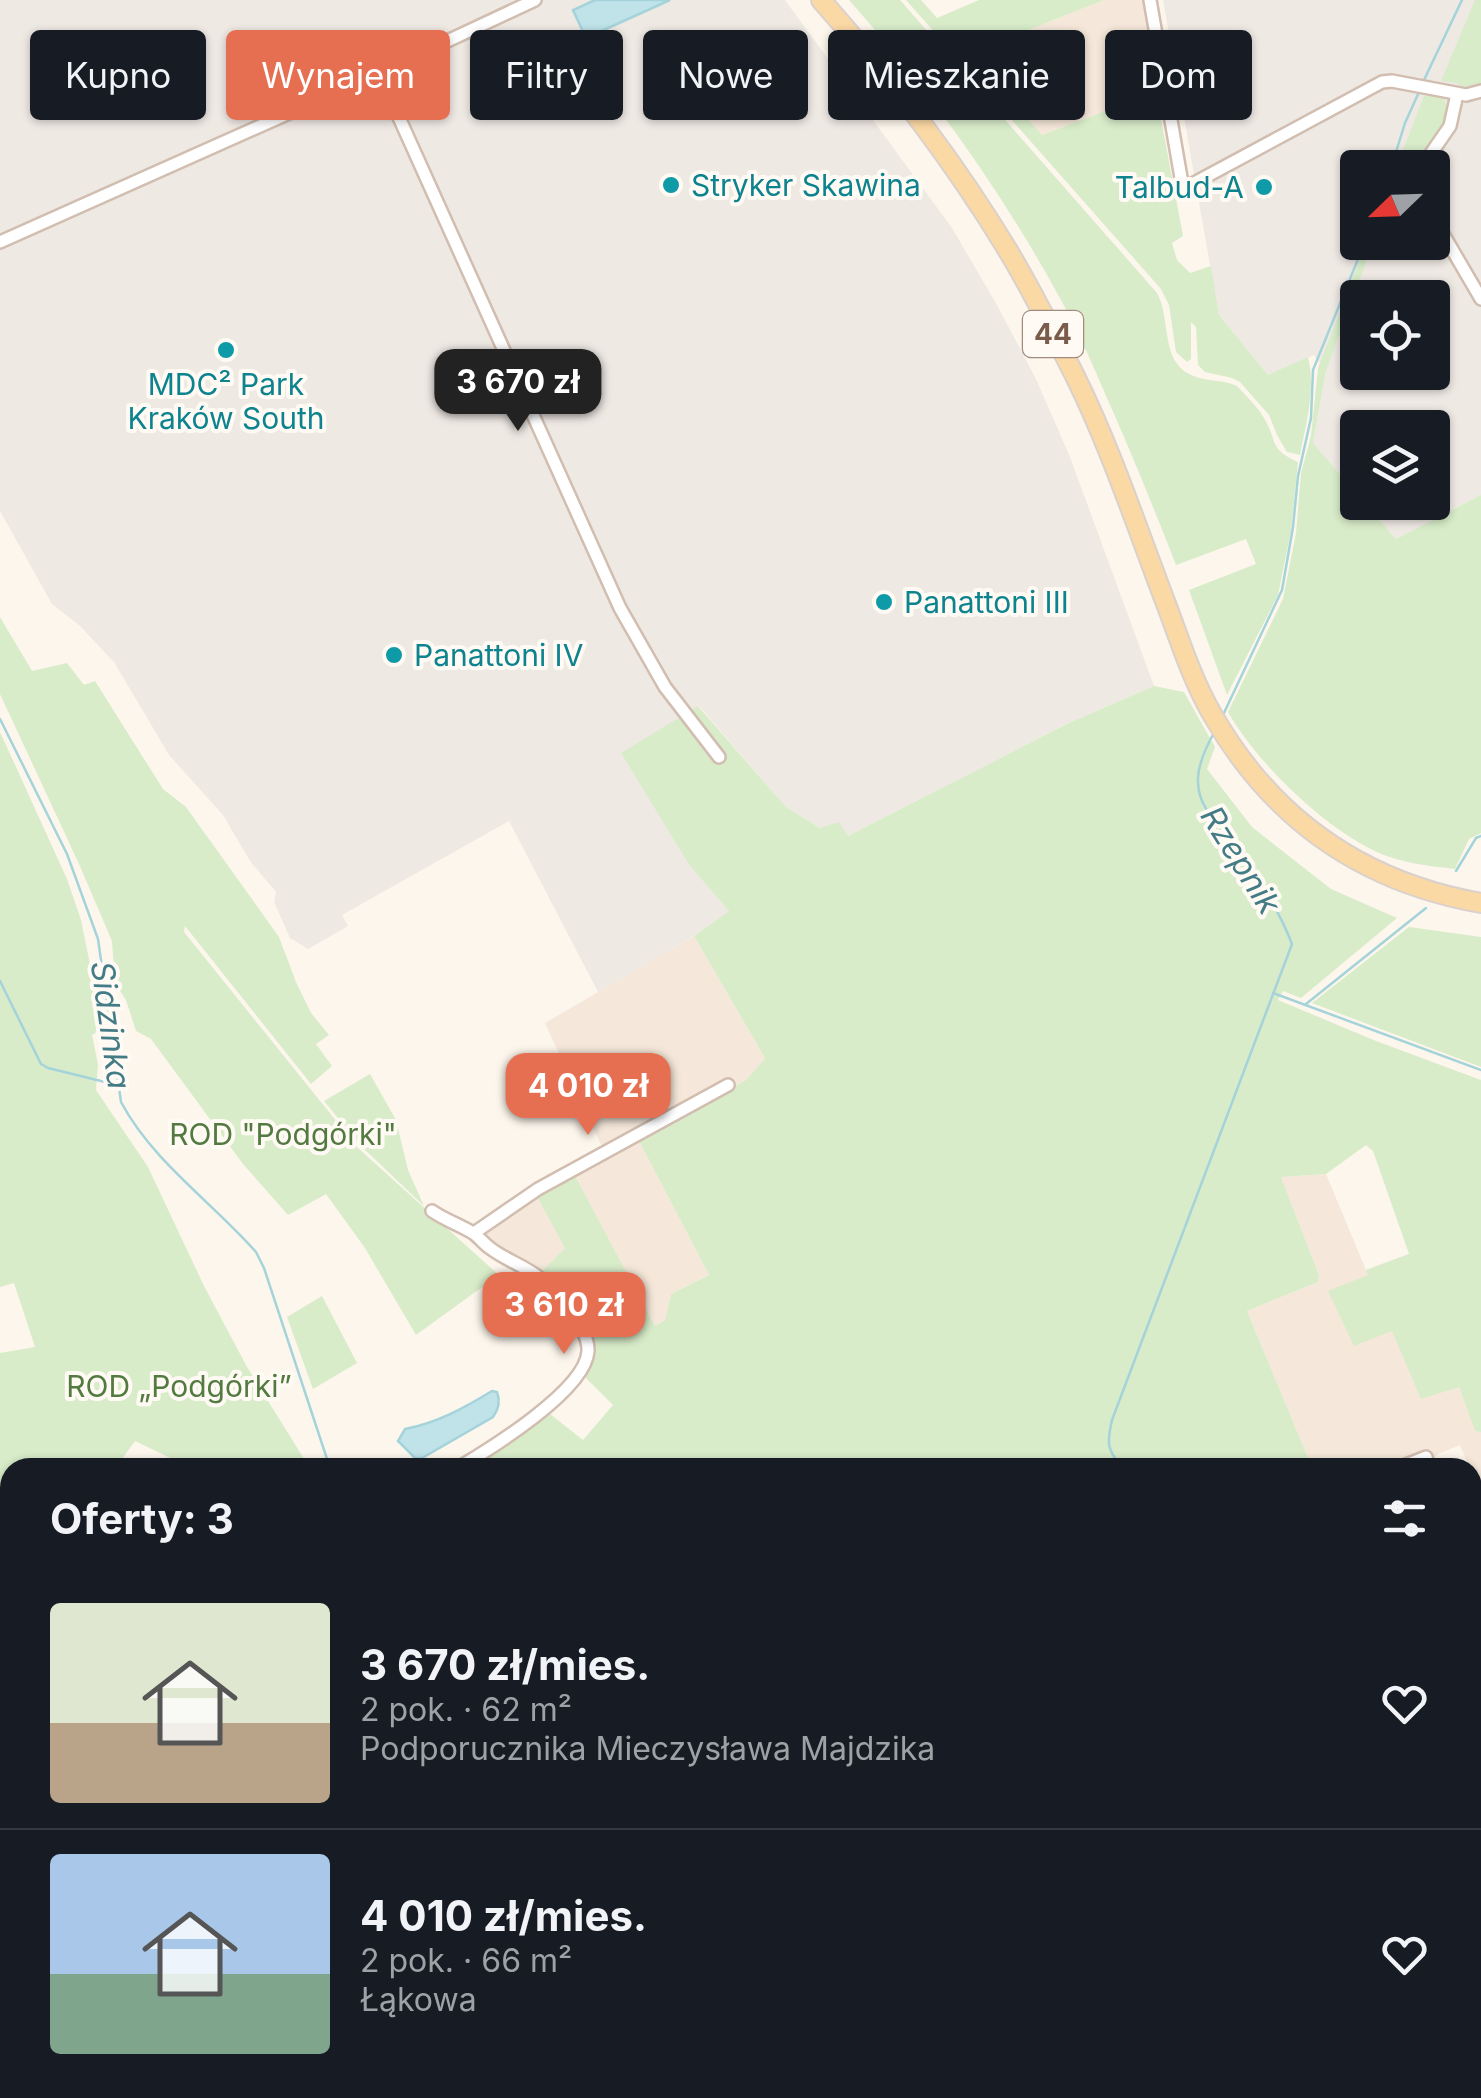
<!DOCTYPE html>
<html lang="pl">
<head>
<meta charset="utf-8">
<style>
	:root { --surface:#171b24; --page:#242831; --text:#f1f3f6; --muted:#9ea1a6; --line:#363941; --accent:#e76f51 }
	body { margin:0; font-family:Inter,sans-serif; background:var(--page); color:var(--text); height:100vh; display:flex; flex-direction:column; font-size:38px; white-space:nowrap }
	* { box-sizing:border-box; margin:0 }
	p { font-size:32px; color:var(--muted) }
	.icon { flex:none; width:55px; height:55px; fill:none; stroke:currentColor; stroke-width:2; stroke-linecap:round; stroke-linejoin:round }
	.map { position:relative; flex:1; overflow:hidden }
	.sheet { position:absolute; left:0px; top:1458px; width:1482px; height:642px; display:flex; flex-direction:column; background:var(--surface); border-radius:30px 30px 0 0; box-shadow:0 2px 8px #0004 }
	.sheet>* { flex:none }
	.guide { position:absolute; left:30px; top:30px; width:1422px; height:90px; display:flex; gap:20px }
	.needle { width:65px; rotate:247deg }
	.controls { position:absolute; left:1340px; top:150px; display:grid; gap:20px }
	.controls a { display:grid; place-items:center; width:110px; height:110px; border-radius:10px; background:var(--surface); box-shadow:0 2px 8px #0004; font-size:50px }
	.price { position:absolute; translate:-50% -85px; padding:0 22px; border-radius:20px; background:var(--accent); color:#fff; font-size:32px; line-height:65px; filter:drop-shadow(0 2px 5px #0008) }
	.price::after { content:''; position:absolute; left:50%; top:60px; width:30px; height:22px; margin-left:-15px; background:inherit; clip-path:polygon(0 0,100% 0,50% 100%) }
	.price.selected { background:#222; color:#fff }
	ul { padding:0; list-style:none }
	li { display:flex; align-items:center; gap:30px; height:250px; padding:0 50px }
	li+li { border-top:2px solid var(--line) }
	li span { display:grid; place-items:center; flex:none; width:280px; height:200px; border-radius:10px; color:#555 }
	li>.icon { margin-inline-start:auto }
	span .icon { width:120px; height:120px; fill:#fffc; stroke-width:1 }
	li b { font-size:42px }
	h2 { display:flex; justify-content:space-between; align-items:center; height:120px; padding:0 50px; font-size:42px }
	.pill { padding:0 35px; border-radius:10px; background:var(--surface); box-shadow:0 2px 8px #0004; font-size:35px; line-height:90px }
	.pill.selected { background:var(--accent); color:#fff }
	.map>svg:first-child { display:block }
	.residential { fill:#f5e8da }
	.industrial { fill:#efe9e4; fill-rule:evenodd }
	.green { fill:#d8ecc9 }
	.water { fill:#bfe3e8; stroke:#a5d3da; stroke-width:2.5 }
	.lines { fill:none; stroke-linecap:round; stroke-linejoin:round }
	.stream { stroke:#a5d3da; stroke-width:2.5 }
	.street-casing { stroke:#d1beb0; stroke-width:16 }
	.secondary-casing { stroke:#d6c0b0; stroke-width:20 }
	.primary-casing { stroke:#dad1cd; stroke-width:22 }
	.street { stroke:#fff; stroke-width:11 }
	.secondary { stroke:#fff; stroke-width:15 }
	.primary { stroke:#fbd9a5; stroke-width:18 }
	.culture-dot { fill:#0f9aa8; stroke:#fffaf3; stroke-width:4 }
	.labels { text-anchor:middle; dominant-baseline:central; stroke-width:8; stroke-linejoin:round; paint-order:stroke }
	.shield { fill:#fffaf3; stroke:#a28b7f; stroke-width:2.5 }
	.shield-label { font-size:28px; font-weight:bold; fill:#7a5c4d }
	.culture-label { font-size:30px; fill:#0d838f; stroke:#fffaf3; text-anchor:start }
	.park-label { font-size:30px; fill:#537a41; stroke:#fffaf3 }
	.water-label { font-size:32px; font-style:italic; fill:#437c86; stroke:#fffaf3 }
</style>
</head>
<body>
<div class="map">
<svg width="1481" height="2098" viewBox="0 0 1481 2098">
	<rect width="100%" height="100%" fill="#fdf6ec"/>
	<g class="residential">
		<polygon points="1104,0 1145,0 1161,90 1042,135 971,53"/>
		<polygon points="694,936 765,1058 746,1080 638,1139 709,1275 671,1294 665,1320 655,1326 571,1169 603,1149 545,1023"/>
		<polygon points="1326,1174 1366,1270 1409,1254 1475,1430 1481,1432 1481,1501 1473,1478 1472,1468 1469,1467 1460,1445 1440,1453 1435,1457 1433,1467 1312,1467 1247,1311 1318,1282 1319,1275 1281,1177"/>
		<polygon points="535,1193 566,1248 539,1274 483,1240 483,1231"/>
		<polygon points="1473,1527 1478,1541 1481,1540 1481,2092 1466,2098 1393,2098 1387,2090 1472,2090"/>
		<polygon points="0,1942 10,1957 10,2032 0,2017"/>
		<polygon points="49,2090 146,2090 143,2098 54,2098"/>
		<polygon points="452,2090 545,2090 542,2098 453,2098"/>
		<polygon points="1156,2090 1375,2090 1381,2098 1162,2098"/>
	</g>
	<g class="industrial">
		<polygon points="0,0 785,0 952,228 997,305 1036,379 1070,457 1154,686 1069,723 848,836 820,828 786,807 699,706 690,866 729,911 694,936 598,992 509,821 342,915 348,926 308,949 290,938 274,902 276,892 250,861 223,815 169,755 114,662 80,626 52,604 0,511"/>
		<path d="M1163,0H1481V495L1396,539L1365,503L1432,502V428H1358L1357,494L1313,443L1326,371L1314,355L1268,375L1219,315ZM1358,168H1432V242H1358ZM1358,298H1432V372H1358Z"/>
	</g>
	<g class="green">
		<path d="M849,0H900L1157,293C1171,317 1160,359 1189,374C1204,382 1222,379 1237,386C1246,396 1257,406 1264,418C1278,441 1268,449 1298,462L1291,531L1278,595L1227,695L1189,590L1256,564L1246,539L1176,565C1153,506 1129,447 1103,389C1093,366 1083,342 1071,319C1011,204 935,97 849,0Z"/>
		<path d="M906,0H921L937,18L979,0H1104L971,53L1042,135L1156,92L1183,236L1172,243L1177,260L1190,273L1211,266L1219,315L1268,375L1308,357C1316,388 1306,424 1300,455L1287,452L1277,435L1269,415L1240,382L1232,378L1205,372L1198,365L1196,327L1191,322V359L1187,362L1176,352L1169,305L1161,289Z"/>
		<polygon points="1475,0 1481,0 1481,83 1463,87 1456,83 1441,81"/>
		<path d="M1424,96H1443L1449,113C1441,134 1422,146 1414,167L1396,168Z"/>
		<path d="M1367,242L1373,243L1326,371L1313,443L1357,494L1358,502L1365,503L1396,539L1481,495V833L1469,839L1455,869C1429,866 1403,863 1379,853C1325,829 1257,763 1228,712L1283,599L1296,533L1301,473L1311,436L1318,368Z"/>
		<polygon points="0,617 32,671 67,663 84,685 95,681 163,789 186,807 279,937 296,982 311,1013 329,1035 316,1044 332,1066 311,1084 185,926 184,932 358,1148 501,1277 478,1290 416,1335 365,1248 326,1194 288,1215 243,1164 151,1039 136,1031 126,1000 115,983 112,941 79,864 0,694"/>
		<polygon points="1154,686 1184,692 1215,747 1207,769 1252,827 1331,889 1397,918 1301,998 1283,991 1278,1000 1376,1041 1481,1080 1481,1432 1475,1431 1459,1387 1421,1399 1392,1331 1354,1346 1328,1291 1368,1275 1366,1270 1409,1254 1373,1151 1366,1145 1326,1174 1281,1177 1319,1275 1318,1282 1247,1311 1312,1467 1127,1468 1123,1464 1115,1468 468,1468 550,1414 583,1440 613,1405 585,1377 594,1345 590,1334 539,1274 565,1248 535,1193 574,1174 655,1326 665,1320 671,1294 709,1275 638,1139 746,1080 765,1058 694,936 729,911 690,866 621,753 698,706 786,807 820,828 839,822 848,836 1069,723"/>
		<polygon points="0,732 67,879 81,920 103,1028 92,1035 98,1065 96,1090 148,1167 204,1286 247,1367 309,1467 189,1467 135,1441 116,1467 10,1468 10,1912 0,1919 0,1353 35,1347 14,1283 0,1287"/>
		<polygon points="1409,927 1481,937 1481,1067 1312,1003"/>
		<polygon points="370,1074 396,1120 408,1170 424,1206 361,1146 324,1101"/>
		<polygon points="322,1296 357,1363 313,1389 287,1317"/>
		<polygon points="174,2090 264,2090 272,2098 173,2098"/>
		<polygon points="545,2090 1088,2090 1087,2098 542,2098"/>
	</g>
	<g class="water">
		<polygon points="595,0 670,0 586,38 573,10"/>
		<path d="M492,1391L497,1392C500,1400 499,1409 493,1417L422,1458H415L398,1441L405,1429C437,1423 464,1408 492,1391Z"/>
	</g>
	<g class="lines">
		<g class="stream">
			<polyline points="1424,80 1462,0"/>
			<polyline points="1391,168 1405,123 1419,92"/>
			<polyline points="1223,715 1282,590 1293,527 1298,476 1311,418 1313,370 1365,242"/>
			<path d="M0,719L67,854L98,939L121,1102C153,1162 212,1202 256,1252L264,1268L330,1468"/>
			<polyline points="1456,871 1476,838 1481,836"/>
			<polyline points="0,981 41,1064 48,1068 105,1082 118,1088"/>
			<polyline points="1273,993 1481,1070"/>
			<polyline points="1306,1004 1426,908"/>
			<path d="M1123,1468C1106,1450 1107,1442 1112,1420L1292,944C1279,910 1258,878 1238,848C1222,826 1199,811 1198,783C1197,766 1207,745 1215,731"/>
			<polyline points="308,2098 314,2090"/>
			<polyline points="1089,2098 1090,2090"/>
		</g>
		<g class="street-casing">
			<g id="street">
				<polyline points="1150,0 1183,189 1382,82 1392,81 1466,95 1481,91"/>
				<polyline points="379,73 620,608 665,687 719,757"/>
				<polyline points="1421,168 1450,126 1457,94"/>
				<polyline points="1432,215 1481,299"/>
				<polyline points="0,242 379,73 535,0"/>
				<path d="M432,1211C445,1220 460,1225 473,1233C479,1237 484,1244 490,1248C504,1259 522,1265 537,1276C555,1290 589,1327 588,1351C586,1390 490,1449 458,1468"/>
				<polyline points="474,1233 538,1189 728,1085"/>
				<polyline points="1398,1468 1426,1457 1429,1468"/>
				<polyline points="1472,1572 1481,1591"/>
				<polyline points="1472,1689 1476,1694 1481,1691"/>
			</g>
		</g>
		<g class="secondary-casing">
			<g id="secondary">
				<polyline points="0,1926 10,1919"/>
				<polyline points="1381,2090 1387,2098"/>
				<polyline points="1477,2098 1481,2097"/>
			</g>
		</g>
		<g class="primary-casing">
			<path id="primary" d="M821,0C890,78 953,160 1007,249C1032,290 1053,333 1075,376C1112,451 1138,531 1168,609C1181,644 1193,681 1212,714C1272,819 1362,882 1481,903"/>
		</g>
		<use href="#street" class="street"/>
		<use href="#secondary" class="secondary"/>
		<use href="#primary" class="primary"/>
	</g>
	<g class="culture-dot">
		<circle cx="671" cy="185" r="10"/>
		<circle cx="1264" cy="187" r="10"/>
		<circle cx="226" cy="350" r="10"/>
		<circle cx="884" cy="602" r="10"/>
		<circle cx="394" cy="655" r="10"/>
	</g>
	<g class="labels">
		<rect class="shield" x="1023" y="311" width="60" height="46" rx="8"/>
		<g class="shield-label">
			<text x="1053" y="334">44</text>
		</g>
		<g class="culture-label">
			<text x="691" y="185">Stryker Skawina</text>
			<text x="1244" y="187" text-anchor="end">Talbud-A</text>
			<text x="226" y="384" text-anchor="middle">MDC² Park<tspan x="226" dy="34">Kraków South</tspan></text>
			<text x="904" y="602">Panattoni III</text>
			<text x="414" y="655">Panattoni IV</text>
		</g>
		<g class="park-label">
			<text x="283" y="1134">ROD "Podgórki"</text>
			<text x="179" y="1386">ROD „Podgórki”</text>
		</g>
		<g class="water-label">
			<text transform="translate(1241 860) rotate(58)">Rzepnik</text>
			<text transform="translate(111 1025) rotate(82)">Sidzinka</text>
		</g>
	</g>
</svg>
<div class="controls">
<a><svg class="needle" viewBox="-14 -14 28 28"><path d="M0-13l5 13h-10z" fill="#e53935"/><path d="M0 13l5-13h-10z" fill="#9ea1a6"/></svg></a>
<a><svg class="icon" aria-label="locate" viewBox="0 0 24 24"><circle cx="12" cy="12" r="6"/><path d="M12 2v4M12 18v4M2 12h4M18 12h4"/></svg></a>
<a><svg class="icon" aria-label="layers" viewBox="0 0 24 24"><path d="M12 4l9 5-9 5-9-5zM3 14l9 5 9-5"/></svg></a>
</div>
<b class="price selected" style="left:518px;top:434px">3 670 zł</b>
<b class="price" style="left:588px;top:1138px">4 010 zł</b>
<b class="price" style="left:564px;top:1357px">3 610 zł</b>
<div class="guide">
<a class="pill">Kupno</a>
<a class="pill selected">Wynajem</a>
<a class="pill">Filtry</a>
<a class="pill">Nowe</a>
<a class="pill">Mieszkanie</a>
<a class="pill">Dom</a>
</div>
<section class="sheet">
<h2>Oferty: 3<svg class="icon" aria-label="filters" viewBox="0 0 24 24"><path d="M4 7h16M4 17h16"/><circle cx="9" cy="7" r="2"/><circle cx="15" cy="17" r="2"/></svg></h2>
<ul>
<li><span style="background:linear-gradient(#dfe7d0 60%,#b9a48a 0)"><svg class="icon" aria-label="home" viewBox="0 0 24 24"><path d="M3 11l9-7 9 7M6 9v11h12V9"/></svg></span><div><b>3 670 zł/mies.</b><p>2 pok. · 62 m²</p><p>Podporucznika Mieczysława Majdzika</p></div><svg class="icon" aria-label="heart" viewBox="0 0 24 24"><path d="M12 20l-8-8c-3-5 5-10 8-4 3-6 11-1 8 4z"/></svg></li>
<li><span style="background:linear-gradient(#a9c7e8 60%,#7fa58c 0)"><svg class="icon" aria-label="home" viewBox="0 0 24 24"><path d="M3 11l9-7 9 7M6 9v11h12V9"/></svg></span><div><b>4 010 zł/mies.</b><p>2 pok. · 66 m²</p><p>Łąkowa</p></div><svg class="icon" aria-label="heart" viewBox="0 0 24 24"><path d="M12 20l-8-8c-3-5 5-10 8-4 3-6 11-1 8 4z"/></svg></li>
</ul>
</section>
</div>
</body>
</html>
